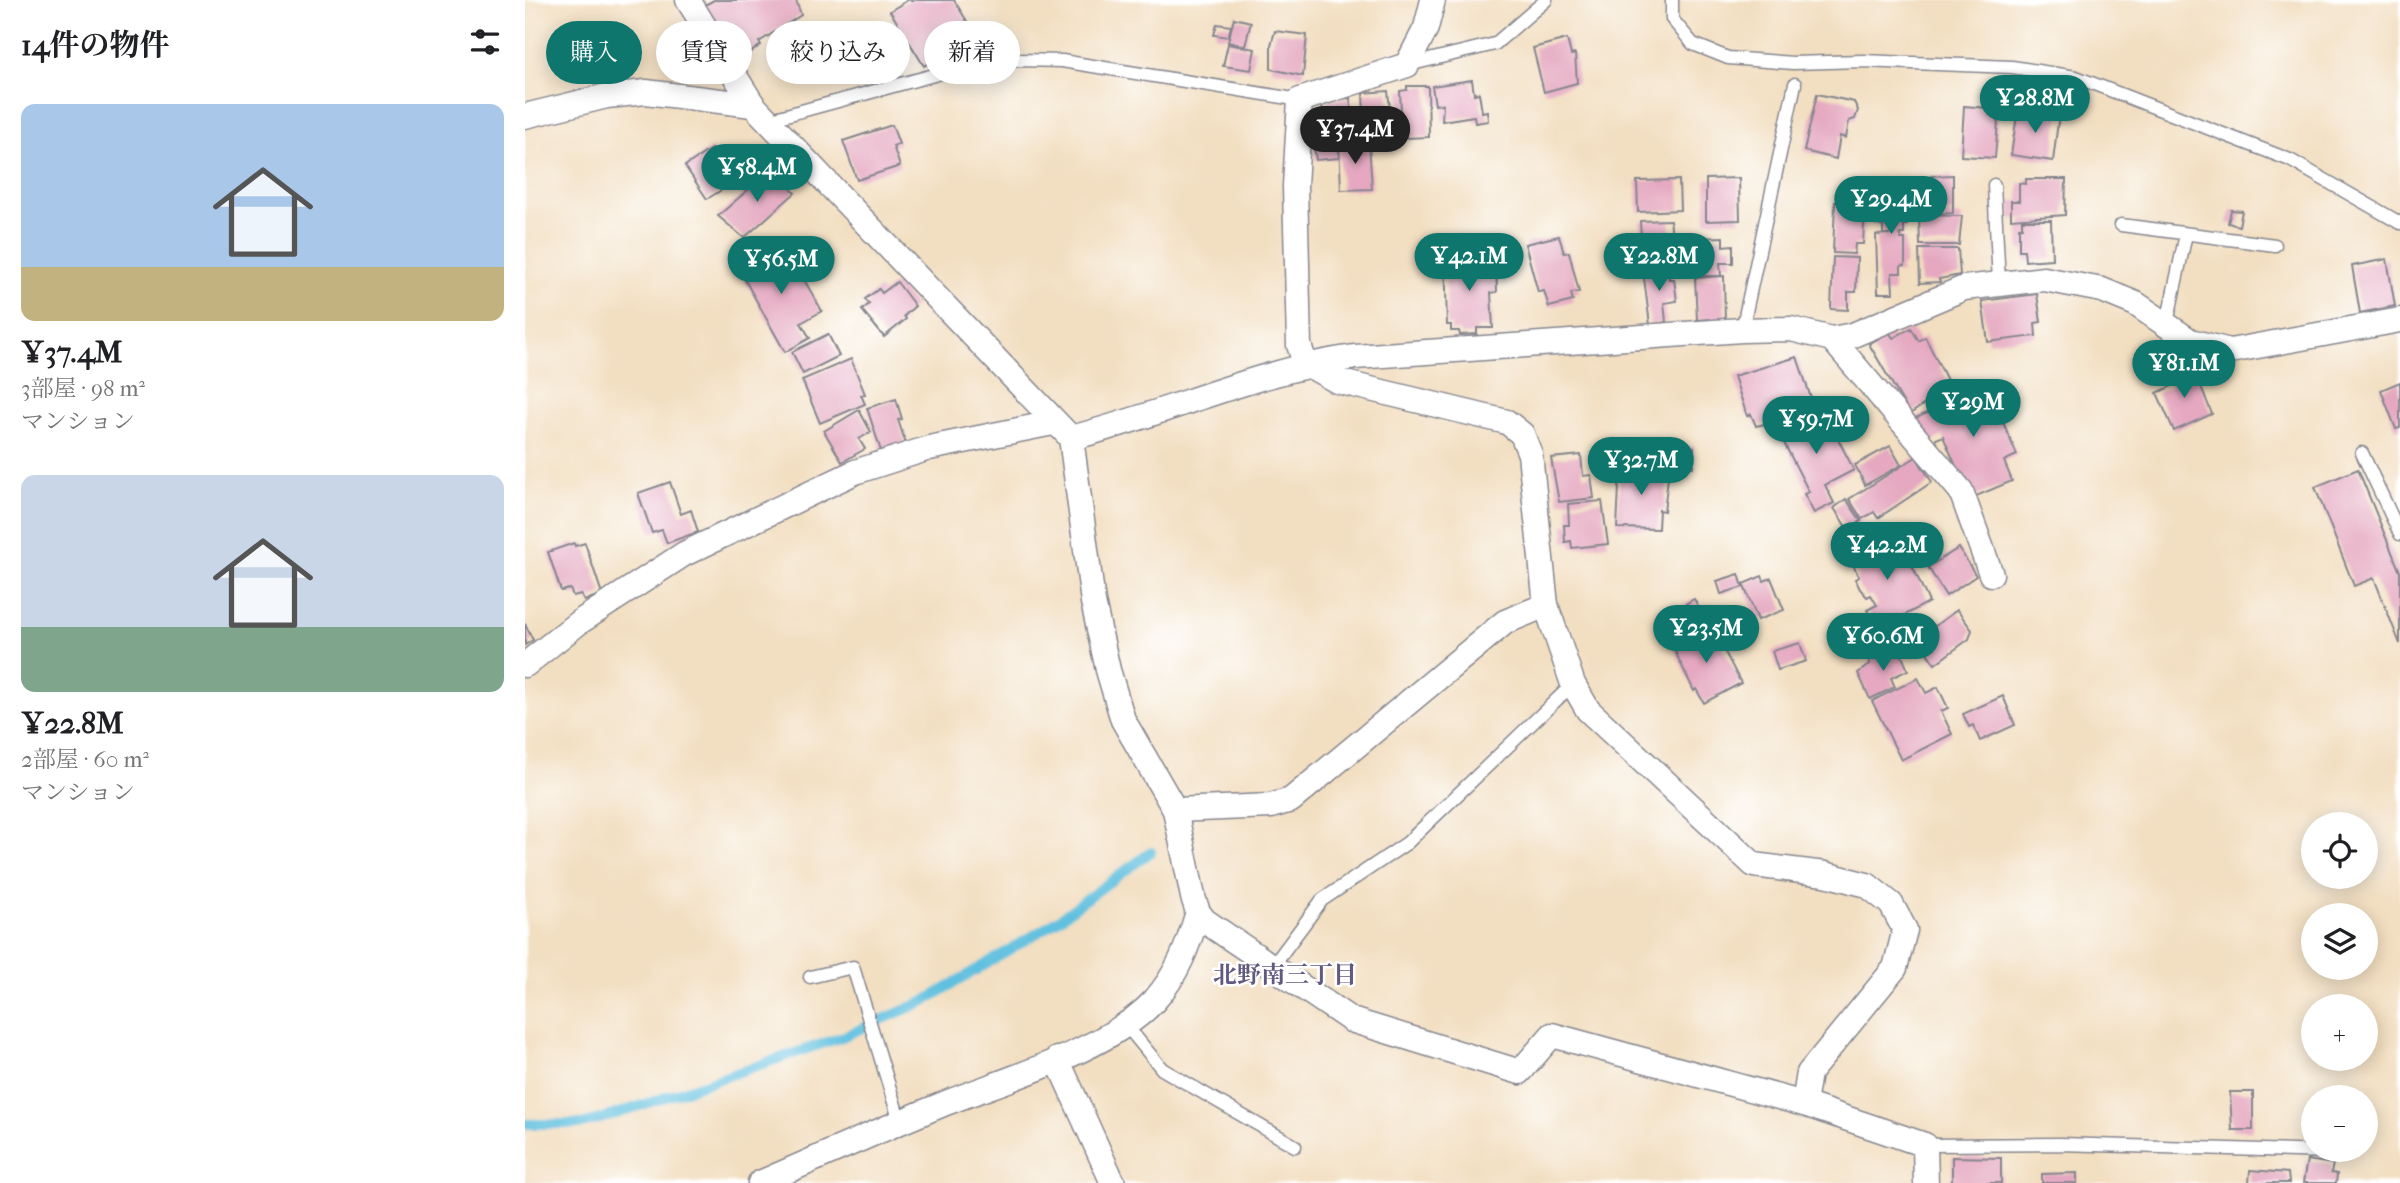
<!DOCTYPE html>
<html lang="ja">
<head>
<meta charset="utf-8">
<style>
	:root { --surface:#fff; --page:#f2f2f2; --text:#202124; --muted:#757577; --accent:#0f766e }
	body { margin:0; font-family:"IM FELL French Canon","Noto Serif JP",serif; background:var(--page); color:var(--text); height:100vh; display:flex; flex-direction:column; font-size:26px; white-space:nowrap }
	* { box-sizing:border-box; margin:0 }
	p { font-size:23px; color:var(--muted) }
	.icon { flex:none; width:38px; height:38px; fill:none; stroke:currentColor; stroke-width:2; stroke-linecap:round; stroke-linejoin:round }
	.map { position:relative; flex:1; overflow:hidden }
	.panel { display:flex; flex-direction:column; background:var(--surface); width:525px }
	.panel>* { flex:none }
	.hud { position:absolute; left:21px; top:21px; width:665px; height:63px; display:flex; gap:14px }
	.tools { position:absolute; left:1776px; top:812px; display:grid; gap:14px }
	.tools a { display:grid; place-items:center; width:77px; height:77px; border-radius:50%; background:var(--surface); box-shadow:0 4px 18px #0003; font-size:35px }
	.price { position:absolute; translate:-50% -60px; padding:0 16px; border-radius:24px; background:var(--accent); color:#fff; font-size:23px; line-height:46px; filter:drop-shadow(0 2px 4px #0008) }
	.price::after { content:''; position:absolute; left:50%; top:42px; width:21px; height:16px; margin-left:-10px; background:inherit; clip-path:polygon(0 0,100% 0,50% 100%) }
	.price.on { background:#222; color:#fff }
	ul { padding:0; list-style:none }
	li { display:grid; align-content:center; gap:14px; height:371px; padding:0 21px }
	li span { display:grid; place-items:center; height:217px; border-radius:14px; color:#555 }
	li>.icon { margin-inline-start:auto }
	span .icon { width:126px; height:126px; fill:#fffc; stroke-width:1 }
	li b { font-size:30px }
	h2 { display:flex; justify-content:space-between; align-items:center; height:84px; padding:0 21px; font-size:30px }
	.chip { padding:0 24px; border-radius:32px; background:var(--surface); box-shadow:0 4px 18px #0003; font-size:24px; line-height:63px }
	.chip.on { background:var(--accent); color:#fff }
	main { display:flex; flex:1; min-height:0 }
	.map>svg:first-child { display:block }
	.lines { fill:none; stroke-linecap:round; stroke-linejoin:round }
	.stream { stroke:#60c0df; stroke-width:10 }
	.building { fill:#e5a8c0 }
	.service-casing { stroke:#86868f; stroke-width:15 }
	.minor-casing { stroke:#86868f; stroke-width:27 }
	.service { stroke:#fff; stroke-width:12 }
	.minor { stroke:#fff; stroke-width:24 }
	.labels { text-anchor:middle; dominant-baseline:central; stroke-width:5; stroke-linejoin:round; paint-order:stroke }
	.neighbourhood-label { font-size:24px; font-weight:bold; fill:#625980; stroke:#fff }
</style>
</head>
<body>
<main>
<section class="panel">
<h2>14件の物件<svg class="icon" aria-label="filters" viewBox="0 0 24 24"><path d="M4 7h16M4 17h16"/><circle cx="9" cy="7" r="2"/><circle cx="15" cy="17" r="2"/></svg></h2>
<ul>
<li><span style="background:linear-gradient(#a9c7e8 75%,#c2b280 0)"><svg class="icon" aria-label="home" viewBox="0 0 24 24"><path d="M3 11l9-7 9 7M6 9v11h12V9"/></svg></span><div><b>¥37.4M</b><p>3部屋 · 98 m²</p><p>マンション</p></div></li>
<li><span style="background:linear-gradient(#c9d6e8 70%,#7fa58c 0)"><svg class="icon" aria-label="home" viewBox="0 0 24 24"><path d="M3 11l9-7 9 7M6 9v11h12V9"/></svg></span><div><b>¥22.8M</b><p>2部屋 · 60 m²</p><p>マンション</p></div></li>
</ul>
</section>
<div class="map">
<svg width="1875" height="1183" viewBox="0 0 1875 1183">
	<rect width="100%" height="100%" fill="#fff"/>
	<filter id="ink" filterUnits="userSpaceOnUse"><feTurbulence type="fractalNoise" baseFrequency=".0143" numOctaves="2"/><feDisplacementMap in="SourceGraphic" scale="14" xChannelSelector="R" yChannelSelector="G"/><feConvolveMatrix kernelMatrix="1 2 1 2 8 2 1 2 1" color-interpolation-filters="sRGB"/></filter>
	<filter id="wash" filterUnits="userSpaceOnUse"><feTurbulence type="fractalNoise" baseFrequency=".00686" numOctaves="4" result="noise"/><feDisplacementMap in="SourceGraphic" scale="28" xChannelSelector="R" yChannelSelector="G"/><feGaussianBlur stdDeviation="1.57" result="paint"/><feColorMatrix in="noise" values="0 0 0 0 0 0 0 0 0 0 0 0 0 0 0 0 0 1.4 0 .05"/><feComposite in="paint" operator="in"/></filter>
	<g filter="url(#wash)">
		<rect width="100%" height="100%" fill="#f2dec0"/>
		<g class="lines">
			<polyline class="stream" points="0,1124 57,1124 85,1116 317,1037 400,1001 527,924 626,852"/>
		</g>
		<g id="blocks">
			<g class="building">
				<polygon points="189,0 271,0 276,15 234,42 236,45 212,62 178,6"/>
				<polygon points="383,0 429,0 445,26 439,29 444,39 399,66 365,11"/>
				<polygon points="709,18 726,22 720,46 703,42"/>
				<polygon points="692,24 706,26 703,37 689,35"/>
				<polygon points="750,31 782,35 778,76 746,69 746,45"/>
				<polygon points="1042,39 1046,55 1050,54 1052,83 1019,92 1008,48"/>
				<polygon points="703,44 730,49 726,70 698,66"/>
				<polygon points="947,80 949,94 954,93 957,112 962,111 963,121 950,123 949,116 917,121 918,104 910,105 907,86"/>
				<polygon points="882,86 903,86 904,137 881,138 880,132 877,132 875,91 882,90"/>
				<polygon points="863,91 868,139 840,140 838,93"/>
				<polygon points="1292,94 1329,102 1333,110 1330,119 1324,121 1321,138 1315,136 1311,159 1279,151"/>
				<polygon points="825,98 831,140 794,142 792,117 798,116 797,104 803,104 803,99"/>
				<polygon points="1439,106 1474,109 1470,158 1436,156"/>
				<polygon points="1493,108 1534,114 1528,161 1486,155"/>
				<polygon points="367,125 374,144 368,146 375,166 332,180 318,141"/>
				<polygon points="844,142 847,189 816,190 814,143"/>
				<polygon points="813,145 814,158 791,160 789,147"/>
				<polygon points="186,149 208,183 182,199 160,166"/>
				<polygon points="248,168 270,193 219,238 193,216"/>
				<polygon points="1428,175 1428,213 1395,214 1394,181 1406,182 1406,176"/>
				<polygon points="1214,178 1215,220 1181,221 1181,179"/>
				<polygon points="1501,179 1541,179 1540,215 1486,219 1486,201 1494,201 1494,183 1501,184"/>
				<polygon points="1154,180 1155,210 1113,212 1112,181"/>
				<polygon points="1371,187 1382,190 1382,225 1379,225 1379,234 1375,234 1376,239 1380,239 1380,265 1376,266 1376,273 1367,273 1368,293 1353,293 1351,235 1365,234 1358,234 1358,226 1351,225 1351,193"/>
				<polygon points="1310,202 1340,204 1338,244 1330,244 1329,254 1308,253"/>
				<polygon points="1706,210 1717,211 1714,226 1703,223"/>
				<polygon points="1394,215 1437,216 1434,245 1395,245"/>
				<polygon points="1145,220 1151,266 1118,268 1115,221"/>
				<polygon points="1497,220 1526,220 1527,259 1500,261 1499,250 1494,250 1494,227 1497,227"/>
				<polygon points="1034,236 1039,253 1044,252 1054,292 1046,293 1048,301 1024,307 1019,291 1013,292 1000,244"/>
				<polygon points="1198,237 1198,246 1208,245 1208,263 1195,263 1196,276 1170,276 1169,238"/>
				<polygon points="961,242 963,252 947,255 946,244"/>
				<polygon points="244,249 248,256 256,252 260,260 266,257 297,311 276,323 285,338 260,352 216,273 218,272 215,265"/>
				<polygon points="1394,249 1433,249 1435,275 1414,279 1415,282 1395,283"/>
				<polygon points="944,253 944,257 965,257 965,268 971,268 972,292 966,293 968,328 952,328 952,334 935,335 934,331 926,331 926,325 922,325 920,254"/>
				<polygon points="1308,257 1332,258 1331,292 1323,292 1323,310 1306,309"/>
				<polygon points="1862,259 1870,306 1835,313 1827,266"/>
				<polygon points="1143,267 1144,279 1149,279 1152,301 1139,303 1141,322 1125,325 1118,270"/>
				<polygon points="1199,276 1200,323 1183,324 1183,319 1172,320 1170,278"/>
				<polygon points="372,282 390,306 379,316 381,319 359,337 337,310 344,304 340,299 354,289 357,293"/>
				<polygon points="1512,294 1516,322 1510,323 1511,336 1463,342 1457,301"/>
				<polygon points="1386,328 1394,341 1400,337 1425,386 1385,414 1344,344 1364,332 1368,338"/>
				<polygon points="303,334 314,356 278,374 267,352"/>
				<polygon points="1272,357 1286,398 1245,412 1248,422 1231,426 1226,414 1222,416 1209,376"/>
				<polygon points="326,359 340,394 336,395 340,404 295,423 277,380"/>
				<polygon points="1668,367 1687,414 1649,431 1632,393 1647,386 1643,378"/>
				<polygon points="1875,382 1875,428 1871,429 1856,390"/>
				<polygon points="1463,387 1492,455 1479,461 1487,481 1449,497 1442,478 1437,480 1418,436 1405,442 1386,420"/>
				<polygon points="371,399 377,419 373,420 381,444 356,451 342,408"/>
				<polygon points="1297,408 1329,470 1300,485 1309,503 1289,513 1279,494 1284,492 1253,431"/>
				<polygon points="334,410 346,432 334,439 340,449 317,462 299,431"/>
				<polygon points="1137,446 1169,447 1168,467 1137,466"/>
				<polygon points="1365,446 1376,465 1340,485 1330,465"/>
				<polygon points="1056,455 1058,476 1066,475 1069,498 1034,502 1026,458"/>
				<polygon points="1391,457 1407,482 1353,518 1349,512 1337,519 1324,499"/>
				<polygon points="1095,465 1144,469 1139,511 1134,510 1133,529 1092,528"/>
				<polygon points="1833,469 1875,572 1875,644 1849,578 1829,586 1790,487"/>
				<polygon points="145,482 156,514 166,510 173,532 142,543 137,530 127,533 113,493"/>
				<polygon points="1321,499 1336,521 1323,530 1309,508"/>
				<polygon points="1077,501 1083,544 1047,548 1046,541 1040,542 1039,525 1044,525 1043,504"/>
				<polygon points="1365,533 1375,552 1380,550 1404,602 1352,630 1355,632 1347,639 1339,631 1347,624 1352,629 1342,610 1352,605 1346,595 1342,597 1335,589 1330,579 1334,577 1323,555"/>
				<polygon points="49,543 50,546 60,543 77,594 59,601 56,594 48,596 45,589 36,591 23,552"/>
				<polygon points="1434,548 1451,576 1421,596 1403,567"/>
				<polygon points="1214,574 1218,587 1196,594 1192,581"/>
				<polygon points="1237,576 1239,581 1246,578 1259,610 1233,620 1218,584"/>
				<polygon points="1169,599 1176,612 1160,622 1152,609"/>
				<polygon points="1432,610 1447,630 1444,639 1410,664 1392,639"/>
				<polygon points="0,624 8,640 0,645"/>
				<polygon points="1325,628 1338,645 1325,655 1312,638"/>
				<polygon points="1188,629 1216,683 1179,703 1171,689 1169,691 1146,643 1163,634 1166,640"/>
				<polygon points="1275,643 1281,661 1253,670 1247,651"/>
				<polygon points="1373,647 1383,670 1366,678 1370,687 1345,699 1333,673 1345,664 1344,661"/>
				<polygon points="1393,678 1401,693 1413,687 1423,708 1416,711 1427,734 1376,760 1347,701"/>
				<polygon points="1478,696 1490,725 1455,741 1448,725 1444,727 1438,714"/>
				<polygon points="1705,1092 1728,1092 1728,1130 1707,1130"/>
				<polygon points="1427,1157 1476,1158 1476,1183 1427,1183"/>
				<polygon points="1782,1160 1808,1164 1806,1173 1812,1174 1811,1183 1778,1183"/>
				<polygon points="1725,1170 1763,1173 1764,1183 1724,1183"/>
				<polygon points="1552,1173 1552,1183 1517,1183 1517,1174"/>
			</g>
		</g>
	</g>
	<g filter="url(#ink)">
		<use href="#blocks" fill-opacity="0" stroke="#86868f" stroke-width="2"/>
		<g class="lines">
			<g class="service-casing">
				<g id="service">
					<polyline points="1147,0 1147,19 1168,44 1203,58 1268,63 1337,61 1487,67 1551,77 1765,160 1875,223"/>
					<polyline points="883,65 970,44 1021,0"/>
					<polyline points="243,120 431,69 494,60 537,61 775,100"/>
					<polyline points="1469,185 1474,283"/>
					<polyline points="1596,225 1750,245"/>
					<polyline points="1642,323 1661,234"/>
					<polyline points="1217,330 1270,84"/>
					<polyline points="1837,453 1875,534"/>
					<polyline points="747,967 797,900 882,843 1048,684"/>
					<polyline points="285,977 328,967 375,1122"/>
					<polyline points="601,1025 637,1069 770,1146"/>
					<polyline points="1400,1145 1535,1144 1802,1152"/>
				</g>
			</g>
			<g class="minor-casing">
				<g id="minor">
					<polyline points="163,0 228,105 546,438 568,602 583,670 598,720 650,810 668,897 673,912 680,921 826,1020 995,1072 1027,1035 1279,1104 1400,1145 1401,1183"/>
					<polyline points="908,0 901,28 882,65 775,100 770,186 774,345 780,363 812,381 982,422 997,434 1005,454 1021,605 1048,684 1063,710 1229,865 1300,874 1342,885 1366,904 1380,930 1370,968 1284,1073 1279,1104"/>
					<polyline points="0,116 82,96 121,92 228,105"/>
					<polyline points="1307,339 1436,491 1466,574"/>
					<path d="M546,438C641,414 733,370 830,357L1217,330L1266,329L1307,339L1328,335L1439,288L1519,279L1577,290L1611,304L1665,341L1705,351L1875,320"/>
					<polyline points="0,665 53,623 159,554 330,472 404,448 528,423"/>
					<polyline points="650,810 746,806 766,800 980,622 1021,605"/>
					<polyline points="532,1059 588,1183"/>
					<path d="M235,1183C295,1157 355,1130 416,1105C478,1080 584,1050 629,1001C653,974 663,946 673,912"/>
				</g>
			</g>
			<use href="#service" class="service"/>
			<use href="#minor" class="minor"/>
		</g>
	</g>
	<g class="labels">
		<g class="neighbourhood-label">
			<text x="760" y="975">北野南三丁目</text>
		</g>
	</g>
</svg>
<div class="tools">
<a><svg class="icon" aria-label="locate" viewBox="0 0 24 24"><circle cx="12" cy="12" r="6"/><path d="M12 2v4M12 18v4M2 12h4M18 12h4"/></svg></a>
<a><svg class="icon" aria-label="layers" viewBox="0 0 24 24"><path d="M12 4l9 5-9 5-9-5zM3 14l9 5 9-5"/></svg></a>
<a>+</a>
<a>−</a>
</div>
<b class="price" style="left:1510px;top:135px">¥28.8M</b>
<b class="price on" style="left:830px;top:166px">¥37.4M</b>
<b class="price" style="left:232px;top:204px">¥58.4M</b>
<b class="price" style="left:1366px;top:236px">¥29.4M</b>
<b class="price" style="left:944px;top:293px">¥42.1M</b>
<b class="price" style="left:1134px;top:293px">¥22.8M</b>
<b class="price" style="left:256px;top:296px">¥56.5M</b>
<b class="price" style="left:1659px;top:400px">¥81.1M</b>
<b class="price" style="left:1448px;top:439px">¥29M</b>
<b class="price" style="left:1291px;top:456px">¥59.7M</b>
<b class="price" style="left:1116px;top:497px">¥32.7M</b>
<b class="price" style="left:1362px;top:582px">¥42.2M</b>
<b class="price" style="left:1181px;top:665px">¥23.5M</b>
<b class="price" style="left:1358px;top:673px">¥60.6M</b>
<div class="hud">
<a class="chip on">購入</a>
<a class="chip">賃貸</a>
<a class="chip">絞り込み</a>
<a class="chip">新着</a>
</div>
</div>
</main>
</body>
</html>
